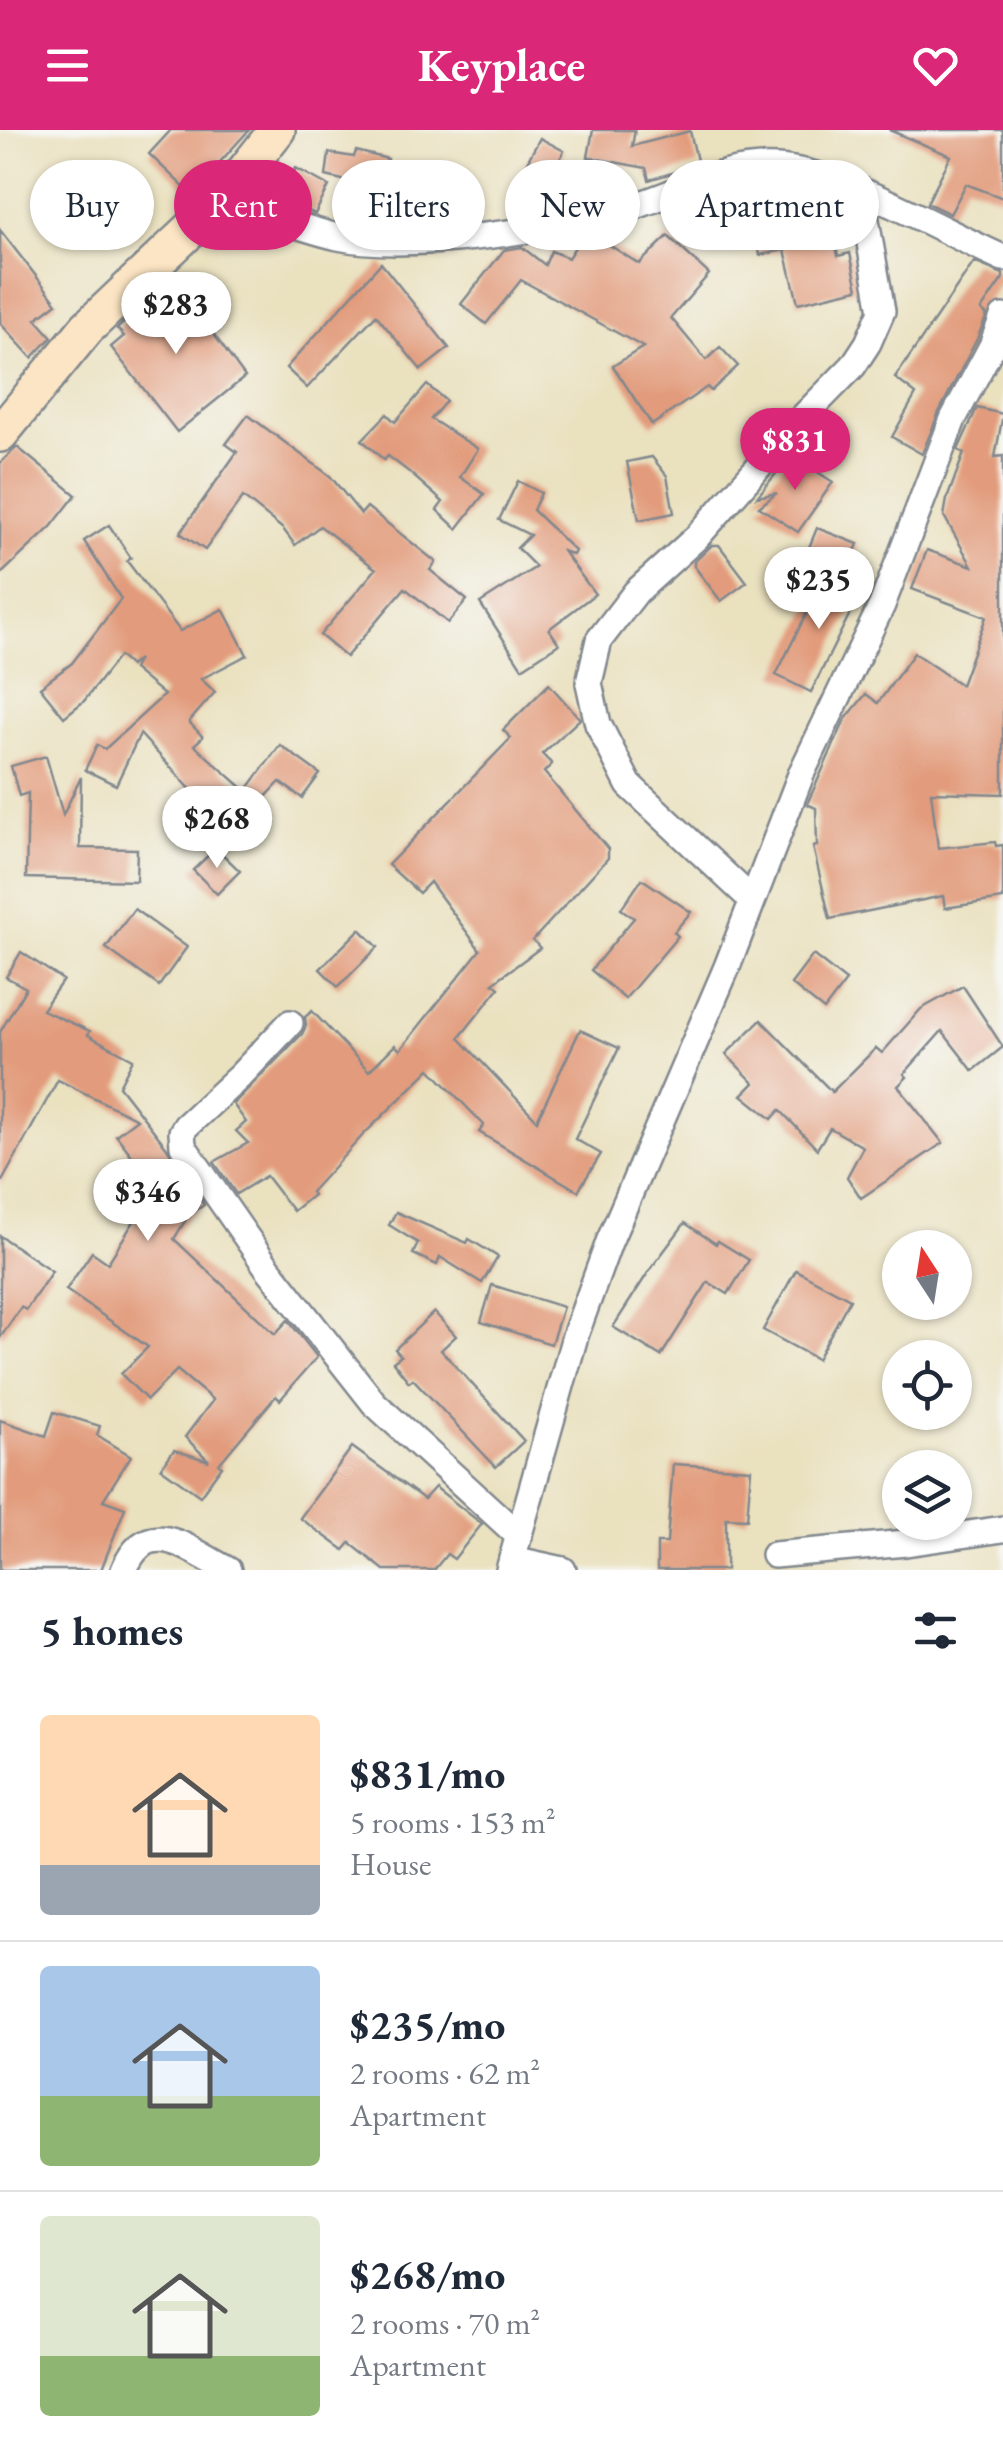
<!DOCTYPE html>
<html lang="en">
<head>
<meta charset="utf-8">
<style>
	:root { --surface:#fff; --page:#f6f6f7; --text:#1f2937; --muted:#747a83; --line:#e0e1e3; --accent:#db2777 }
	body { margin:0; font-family:"EB Garamond",serif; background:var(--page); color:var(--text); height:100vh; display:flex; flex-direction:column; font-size:38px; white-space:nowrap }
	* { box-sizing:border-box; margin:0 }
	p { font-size:32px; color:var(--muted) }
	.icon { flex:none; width:55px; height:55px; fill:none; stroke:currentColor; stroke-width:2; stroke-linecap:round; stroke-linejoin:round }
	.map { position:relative; height:1440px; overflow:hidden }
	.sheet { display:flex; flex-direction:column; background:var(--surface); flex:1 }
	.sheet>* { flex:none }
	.banner { position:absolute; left:30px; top:30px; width:945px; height:90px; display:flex; gap:20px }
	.needle { width:65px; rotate:348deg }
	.tools { position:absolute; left:882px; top:1100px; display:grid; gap:20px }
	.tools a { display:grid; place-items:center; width:90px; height:90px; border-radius:50%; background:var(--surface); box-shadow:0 2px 8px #0004; font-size:50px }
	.price { position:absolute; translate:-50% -85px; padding:0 22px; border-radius:35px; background:#fff; color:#222; font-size:32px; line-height:65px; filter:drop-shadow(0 2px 5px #0008) }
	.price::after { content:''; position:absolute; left:50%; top:60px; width:30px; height:22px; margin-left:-15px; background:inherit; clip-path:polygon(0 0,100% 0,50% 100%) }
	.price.active { background:var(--accent); color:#fff }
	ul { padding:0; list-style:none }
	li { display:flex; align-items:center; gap:30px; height:250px; padding:0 40px }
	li+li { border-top:2px solid var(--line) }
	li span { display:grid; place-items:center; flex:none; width:280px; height:200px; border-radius:10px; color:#555 }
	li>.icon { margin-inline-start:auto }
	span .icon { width:120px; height:120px; fill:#fffc; stroke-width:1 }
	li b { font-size:42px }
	h2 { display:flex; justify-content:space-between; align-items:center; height:120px; padding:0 40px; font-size:42px }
	.tag { padding:0 35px; border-radius:45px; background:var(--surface); box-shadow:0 2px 8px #0004; font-size:35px; line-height:90px }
	.tag.active { background:var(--accent); color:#fff }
	header { display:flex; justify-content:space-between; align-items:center; height:130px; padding:0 40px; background:var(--accent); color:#fff; font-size:45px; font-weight:700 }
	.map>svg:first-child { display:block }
	.building { fill:#e29b7b }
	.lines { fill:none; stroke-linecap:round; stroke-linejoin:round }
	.street-casing { stroke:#82888e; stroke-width:30 }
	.secondary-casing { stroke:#82888e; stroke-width:40 }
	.street { stroke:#fff; stroke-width:25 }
	.secondary { stroke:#fce5c4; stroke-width:35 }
</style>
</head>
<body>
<header><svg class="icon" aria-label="menu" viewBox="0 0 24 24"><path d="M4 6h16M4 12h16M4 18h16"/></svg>Keyplace<svg class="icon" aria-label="heart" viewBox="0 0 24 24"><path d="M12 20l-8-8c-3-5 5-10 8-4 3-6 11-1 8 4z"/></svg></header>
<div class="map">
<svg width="1003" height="1440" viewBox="0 0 1003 1440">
	<rect width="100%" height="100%" fill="#f6f6f2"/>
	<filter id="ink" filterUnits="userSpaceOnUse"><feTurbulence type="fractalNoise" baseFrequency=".01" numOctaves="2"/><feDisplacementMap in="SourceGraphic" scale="20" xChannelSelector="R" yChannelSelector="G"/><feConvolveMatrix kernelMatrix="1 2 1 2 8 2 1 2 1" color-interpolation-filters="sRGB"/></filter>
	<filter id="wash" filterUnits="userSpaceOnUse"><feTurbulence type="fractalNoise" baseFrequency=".0048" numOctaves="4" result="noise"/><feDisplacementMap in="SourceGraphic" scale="40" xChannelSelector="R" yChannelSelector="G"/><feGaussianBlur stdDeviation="2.25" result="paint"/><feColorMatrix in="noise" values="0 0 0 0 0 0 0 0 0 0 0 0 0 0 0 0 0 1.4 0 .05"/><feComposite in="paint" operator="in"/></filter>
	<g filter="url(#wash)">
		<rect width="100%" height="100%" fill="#eae1bf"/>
		<g id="blocks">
			<g class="building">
				<polygon points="171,0 249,0 191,64 149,24"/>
				<polygon points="593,0 635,0 632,16 690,1 698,35 649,50 646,38 588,27"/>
				<polygon points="889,0 1003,0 1003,68 966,54 950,84 927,73 951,26"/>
				<polygon points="540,8 564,21 551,47 526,34"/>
				<polygon points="356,21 388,29 380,59 326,46 329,23 354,27"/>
				<polygon points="106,36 140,100 120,110 111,110 79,50"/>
				<polygon points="296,38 329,56 315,84 279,69"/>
				<polygon points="442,48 468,67 449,93 437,94 418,80"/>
				<polygon points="816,62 826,65 838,126 850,123 858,159 798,173 785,120 760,125 750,75"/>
				<polygon points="0,100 57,173 36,189 52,207 32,228 0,193"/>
				<polygon points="592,104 639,134 668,106 709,144 671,188 706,230 720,217 738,236 711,261 707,257 652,295 613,236 643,217 521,150 486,194 461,174 504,120 522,117 545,135 551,121 568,128 582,106"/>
				<polygon points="974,132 1003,144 1003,148 981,180 987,185 977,209 939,282 922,324 892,307 916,264 895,248"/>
				<polygon points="381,133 449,218 421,240 376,185 307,258 286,238"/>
				<polygon points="167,151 193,176 245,247 177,302 111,217 124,206 117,199"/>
				<polygon points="427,255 446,271 431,289 478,319 460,347 484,364 457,399 437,380 443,372 409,342 388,326 384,330 362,310 387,284 395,292"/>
				<polygon points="977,278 1003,284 995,327 1003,326 1003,664 931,662 938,718 995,712 996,716 1003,715 1003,769 945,778 943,766 830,789 813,717 817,716 816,678 807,674 845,590 866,564 878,573 914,523 961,555 986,487 912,459 927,420 972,436 944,386 947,369 964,323 958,320"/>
				<polygon points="248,285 330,346 361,384 367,377 436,432 430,440 467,470 448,493 405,458 346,527 320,505 376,439 320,396 295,415 283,399 243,367 205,420 180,403 237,322 226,314"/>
				<polygon points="17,317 76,365 51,397 0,445 0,333"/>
				<polygon points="791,325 833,352 798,402 759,377 777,363 757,367"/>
				<polygon points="652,327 667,346 674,383 639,390 627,332"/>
				<polygon points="518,351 541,363 533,380 575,421 573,425 563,421 595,464 549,499 559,514 522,538 480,473 536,437 517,418 530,405 499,390"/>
				<polygon points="109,395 131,428 127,431 180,501 223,479 247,525 201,549 215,562 189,592 203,607 194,615 246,661 280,615 320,644 302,668 280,652 222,713 182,676 193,662 140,604 116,655 85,640 97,615 105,619 164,565 133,539 138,529 130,536 119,526 84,571 64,587 40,557 72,533 121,469 84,411"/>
				<polygon points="817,398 858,414 844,448 803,432"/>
				<polygon points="712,415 719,415 747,452 721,471 694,436 694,432"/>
				<polygon points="827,442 862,459 811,562 776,545"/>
				<polygon points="549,554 580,589 542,624 552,634 544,642 608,719 608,728 533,810 540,818 493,853 499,858 459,908 537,990 580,900 619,918 575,1009 601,1024 578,1061 479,1002 484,995 430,939 363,1005 311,1062 313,1065 293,1081 266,1046 236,1064 214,1032 248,1013 236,1001 246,992 233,974 302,904 306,896 305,887 312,881 369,941 395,915 400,920 480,820 430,752 419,763 388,735 511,608 503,600"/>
				<polygon points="46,626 63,685 81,647 80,718 137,719 136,751 26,748 28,663 19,666 11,636"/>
				<polygon points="216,718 240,741 217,764 193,740"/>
				<polygon points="642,749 691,782 674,802 678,806 625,869 591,840 634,788 621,779"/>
				<polygon points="134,779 187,817 159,856 106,818"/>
				<polygon points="360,799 378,817 338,857 320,839"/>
				<polygon points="21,822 63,850 42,880 90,901 88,905 133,929 119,956 167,1018 204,1075 188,1086 174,1109 275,1204 288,1190 317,1227 280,1270 276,1266 219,1334 222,1336 200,1366 161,1338 174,1320 209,1331 185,1307 213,1270 177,1240 147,1270 121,1244 148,1217 66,1160 92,1122 108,1133 151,1064 139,1049 146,1044 116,1005 137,989 58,950 0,1055 0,902 26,858 6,847"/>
				<polygon points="813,825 846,851 824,880 791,854"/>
				<polygon points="963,856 1003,917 973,941 942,901 904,944 907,947 898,956 943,1013 861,1068 847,1047 863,1017 830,998 817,1019 780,980 772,989 742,965 754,953 726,924 761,890 832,962 876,918 882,923 921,879"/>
				<polygon points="396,1082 467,1113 469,1109 498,1127 482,1153 440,1127 437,1135 413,1124 418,1113 389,1095"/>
				<polygon points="685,1093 716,1114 718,1111 749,1130 728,1164 708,1152 661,1226 613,1197 649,1141"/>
				<polygon points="0,1106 52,1141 26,1180 21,1177 0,1208"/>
				<polygon points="796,1140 850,1169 817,1229 763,1200"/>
				<polygon points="492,1155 563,1177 551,1214 481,1192"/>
				<polygon points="434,1182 456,1206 441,1220 524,1311 496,1337 413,1249 409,1252 393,1232 401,1226 395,1219"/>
				<polygon points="54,1282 100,1296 97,1305 131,1326 103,1370 125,1378 101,1440 0,1440 0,1290 46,1306"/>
				<polygon points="352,1317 424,1369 435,1357 482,1394 454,1429 447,1424 434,1440 384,1440 350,1413 344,1420 300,1388"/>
				<polygon points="673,1334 751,1339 747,1389 726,1388 726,1440 657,1440 657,1413 667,1413"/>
			</g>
		</g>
	</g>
	<g filter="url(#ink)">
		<use href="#blocks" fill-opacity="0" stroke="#82888e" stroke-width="2.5"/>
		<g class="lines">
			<g class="street-casing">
				<g id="street">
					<path d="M222,70C260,82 299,98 338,107C408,122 563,99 632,77C681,62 725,34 778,38C846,43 939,100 1003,128"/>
					<polyline points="751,769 629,655 598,594 589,553 599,510 636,462 697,407 796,294 853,236 868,213 882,181 861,62"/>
					<polyline points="290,893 240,946 186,996 182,1002 183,1016 267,1137 374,1273 519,1406"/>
					<polyline points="774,1425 906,1413 1003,1399"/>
					<polyline points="512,1429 563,1440"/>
					<path d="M124,1440C148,1382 189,1420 228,1440"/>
					<polyline points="509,1440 575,1206 609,1112 727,837 802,642 882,475 953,289 992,216 1003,187"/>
				</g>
			</g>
			<g class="secondary-casing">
				<polyline id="secondary" points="0,304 87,198 222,70 277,0"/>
			</g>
			<use href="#street" class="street"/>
			<use href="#secondary" class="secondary"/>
		</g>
	</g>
</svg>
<div class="tools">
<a><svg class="needle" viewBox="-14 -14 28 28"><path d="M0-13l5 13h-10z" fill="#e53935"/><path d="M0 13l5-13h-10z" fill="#747a83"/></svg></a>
<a><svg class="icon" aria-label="locate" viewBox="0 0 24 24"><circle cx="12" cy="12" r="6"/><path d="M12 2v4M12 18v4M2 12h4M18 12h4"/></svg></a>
<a><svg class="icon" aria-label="layers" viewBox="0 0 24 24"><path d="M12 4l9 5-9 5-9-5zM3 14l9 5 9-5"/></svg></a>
</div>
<b class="price" style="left:176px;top:227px">$283</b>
<b class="price active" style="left:795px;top:363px">$831</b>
<b class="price" style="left:819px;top:502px">$235</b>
<b class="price" style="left:217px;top:741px">$268</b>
<b class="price" style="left:148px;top:1114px">$346</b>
<div class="banner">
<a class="tag">Buy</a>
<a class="tag active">Rent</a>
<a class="tag">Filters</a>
<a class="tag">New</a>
<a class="tag">Apartment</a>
</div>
</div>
<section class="sheet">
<h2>5 homes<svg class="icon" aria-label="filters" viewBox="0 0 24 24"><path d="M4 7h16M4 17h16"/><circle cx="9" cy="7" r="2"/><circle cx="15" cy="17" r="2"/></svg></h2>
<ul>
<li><span style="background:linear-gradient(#ffd9b3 75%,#9aa5b1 0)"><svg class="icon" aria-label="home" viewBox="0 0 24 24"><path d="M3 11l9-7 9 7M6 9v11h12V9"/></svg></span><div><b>$831/mo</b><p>5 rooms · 153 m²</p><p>House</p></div></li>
<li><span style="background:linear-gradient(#a9c7e8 65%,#8fb573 0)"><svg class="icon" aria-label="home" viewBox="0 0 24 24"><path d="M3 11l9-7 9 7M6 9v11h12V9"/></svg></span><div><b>$235/mo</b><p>2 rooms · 62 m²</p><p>Apartment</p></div></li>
<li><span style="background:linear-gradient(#dfe7d0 70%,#8fb573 0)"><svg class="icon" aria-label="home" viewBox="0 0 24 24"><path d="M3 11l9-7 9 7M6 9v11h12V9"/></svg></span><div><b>$268/mo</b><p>2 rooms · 70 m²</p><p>Apartment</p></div></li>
</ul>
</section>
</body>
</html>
